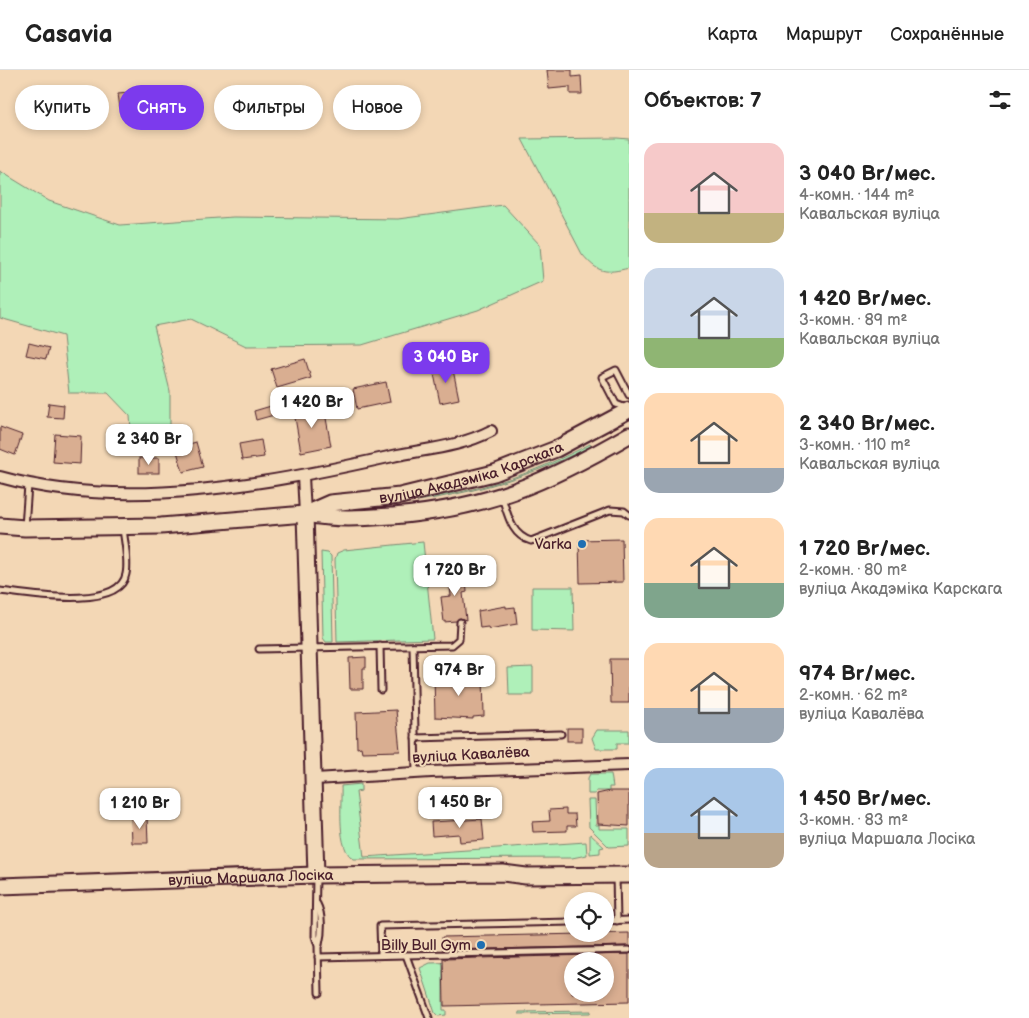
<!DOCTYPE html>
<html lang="ru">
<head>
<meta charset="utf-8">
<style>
	:root { --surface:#fff; --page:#f6f6f6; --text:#222; --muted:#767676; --line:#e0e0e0; --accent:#7c3aed }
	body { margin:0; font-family:"Balsamiq Sans",sans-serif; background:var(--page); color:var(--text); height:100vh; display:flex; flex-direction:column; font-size:19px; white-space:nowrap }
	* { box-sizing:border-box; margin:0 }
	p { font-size:16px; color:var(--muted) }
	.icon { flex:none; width:28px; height:28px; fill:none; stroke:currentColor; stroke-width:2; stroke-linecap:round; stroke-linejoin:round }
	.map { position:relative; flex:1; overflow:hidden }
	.side { display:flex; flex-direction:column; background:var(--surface); width:400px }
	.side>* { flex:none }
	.banner { position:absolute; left:15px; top:15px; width:475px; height:45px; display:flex; gap:10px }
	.fabs { position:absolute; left:564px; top:822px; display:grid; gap:10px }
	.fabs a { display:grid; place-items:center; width:50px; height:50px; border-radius:50%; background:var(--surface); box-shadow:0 2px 8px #0003; font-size:25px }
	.price { position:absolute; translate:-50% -42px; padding:0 11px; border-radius:10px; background:#fff; color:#222; font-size:16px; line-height:32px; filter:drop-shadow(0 1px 2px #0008) }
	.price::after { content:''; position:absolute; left:50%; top:30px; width:15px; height:11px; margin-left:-8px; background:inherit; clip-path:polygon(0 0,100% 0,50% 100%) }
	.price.selected { background:var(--accent); color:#fff }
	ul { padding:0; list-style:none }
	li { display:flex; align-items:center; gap:15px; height:125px; padding:0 15px }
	li span { display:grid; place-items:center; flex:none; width:140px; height:100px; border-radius:15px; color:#555 }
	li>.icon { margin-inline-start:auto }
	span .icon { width:60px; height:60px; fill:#fffc; stroke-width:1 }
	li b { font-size:21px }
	h2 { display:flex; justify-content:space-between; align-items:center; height:60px; padding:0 15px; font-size:21px }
	.chip { padding:0 18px; border-radius:22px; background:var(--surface); box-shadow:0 2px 8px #0003; font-size:18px; line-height:45px }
	.chip.selected { background:var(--accent); color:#fff }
	header { display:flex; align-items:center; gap:30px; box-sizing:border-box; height:70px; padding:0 25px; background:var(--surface); border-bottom:1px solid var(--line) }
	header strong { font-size:24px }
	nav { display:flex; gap:28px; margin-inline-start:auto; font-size:18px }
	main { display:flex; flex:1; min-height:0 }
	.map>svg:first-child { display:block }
	.green { fill:#aff0b9; stroke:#7c8872 }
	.building { fill:#d9ae91; stroke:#4a1f2b; fill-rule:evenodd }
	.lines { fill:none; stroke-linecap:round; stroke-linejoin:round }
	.lane-casing { stroke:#4a1f2b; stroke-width:9 }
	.street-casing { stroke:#4a1f2b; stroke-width:14 }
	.secondary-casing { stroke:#4a1f2b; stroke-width:19 }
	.lane { stroke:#f2d9b9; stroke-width:5 }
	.street { stroke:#f2d9b9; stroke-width:10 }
	.secondary { stroke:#f2d9b9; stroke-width:15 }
	.poi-dot { fill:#1f6fb2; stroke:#f2d9b9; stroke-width:2 }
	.labels { text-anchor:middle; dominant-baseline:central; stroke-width:4; stroke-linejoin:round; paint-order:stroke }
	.street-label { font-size:15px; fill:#4a1f2b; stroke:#f2d9b9 }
	.poi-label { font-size:15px; fill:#4a1f2b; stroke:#f2d9b9; text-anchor:end }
</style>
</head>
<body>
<header>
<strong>Casavia</strong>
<nav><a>Карта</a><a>Маршрут</a><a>Сохранённые</a></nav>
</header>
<main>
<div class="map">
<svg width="629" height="948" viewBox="0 0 629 948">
	<rect width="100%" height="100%" fill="#f3d7b5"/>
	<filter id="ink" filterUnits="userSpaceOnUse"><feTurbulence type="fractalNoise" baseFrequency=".02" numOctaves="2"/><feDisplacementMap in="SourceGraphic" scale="10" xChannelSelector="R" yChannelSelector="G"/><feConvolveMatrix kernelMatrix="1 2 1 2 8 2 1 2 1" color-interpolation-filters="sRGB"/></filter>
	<g filter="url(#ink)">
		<g class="green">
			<path d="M617,68L629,69V198C605,204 598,203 582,184L522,69Z"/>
			<polygon points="0,101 49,131 120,155 233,147 398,149 503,135 540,175 543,211 478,240 362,275 246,276 191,249 154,256 170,321 170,359 132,373 130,346 108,323 69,323 63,266 0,248"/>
			<path d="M590,374L591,376C509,418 432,433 341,439C394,432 448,428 499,412C530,403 561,389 590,374Z"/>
			<polygon points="423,472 433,569 337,572 335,489 337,483 344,480"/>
			<polygon points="321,482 328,483 331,486 333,572 326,572 323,568"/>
			<polygon points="532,517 573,517 574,561 532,560"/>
			<polygon points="533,597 533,625 509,625 508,598"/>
			<polygon points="597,660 629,660 629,673 617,673 617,679 596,679 592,668"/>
			<polygon points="590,704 611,704 613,717 609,717 609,721 596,721 595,724 588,724 588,708"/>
			<path d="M361,714V721L356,722L364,787L586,772L587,785L572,788L354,789C336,780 342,734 341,716Z"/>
			<polygon points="588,730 595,730 596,755 599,755 599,759 629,759 629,776 609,777 589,757"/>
			<polygon points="590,764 604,777 600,778 600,783 590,784"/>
			<polygon points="470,892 443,900 443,940 446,940 446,945 438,946 435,943 420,898 430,893"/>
			<polygon points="591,941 590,943 519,944 519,942"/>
		</g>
		<g class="building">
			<polygon points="547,0 572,0 572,7 581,6 582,24 570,24 570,17 549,19"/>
			<polygon points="139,22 140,36 120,38 118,24"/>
			<polygon points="29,273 49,278 46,289 26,285"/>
			<polygon points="305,289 311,308 277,318 271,299"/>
			<polygon points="452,295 459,329 440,333 433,299"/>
			<polygon points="386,312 390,332 357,339 353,319"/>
			<polygon points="49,333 64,335 63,348 47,347"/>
			<polygon points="271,336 274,345 256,350 254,341"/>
			<polygon points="324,337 331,376 301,382 294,342"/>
			<polygon points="0,357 22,365 15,385 0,379"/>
			<polygon points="55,364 81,366 80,394 53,392"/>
			<polygon points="261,370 264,387 242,390 239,374"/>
			<polygon points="196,372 203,397 183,402 176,378"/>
			<rect x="139" y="388" width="20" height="15"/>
			<polygon points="622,469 623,512 580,513 579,470"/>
			<polygon points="465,498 467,522 463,523 466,550 460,548 456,551 444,552 441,527 451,526 448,500"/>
			<polygon points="506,536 506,538 515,537 517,554 489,559 488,557 480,558 478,541"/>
			<polygon points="366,587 366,598 363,598 363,619 350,619 349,588"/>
			<polygon points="610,589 629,589 629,633 611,633"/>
			<polygon points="483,605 484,646 473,647 473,649 435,647 434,606"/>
			<polygon points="396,640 400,681 362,682 361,677 357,678 356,642"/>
			<rect x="567" y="658" width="15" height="13"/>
			<polygon points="610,721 629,721 629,756 598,754 597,724"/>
			<polygon points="566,739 566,744 575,744 576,756 567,756 567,761 533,762 532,752 550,751 549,740"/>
			<polygon points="131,746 147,746 148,773 132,773"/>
			<polygon points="482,749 484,770 460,772 459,764 432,766 431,752"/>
			<polygon points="629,863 629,876 443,880 442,867"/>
			<path d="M629,884V932L444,936L443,889ZM572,891H605V924H572Z"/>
		</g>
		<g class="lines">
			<g class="lane-casing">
				<g id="lane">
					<polyline points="626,338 616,334 602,307 616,300 629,325"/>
					<path d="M502,427C508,445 511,465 531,471L610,440L624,441L629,445"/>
					<polyline points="25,457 28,415"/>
					<path d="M0,521C26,524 120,541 126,504C129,490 124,471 123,457"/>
					<polyline points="380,576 381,620"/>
					<polyline points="413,576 416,703"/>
					<polyline points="259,579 452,575 459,569 460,552"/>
					<polyline points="415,668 561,664"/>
					<polyline points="316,806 315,866 318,876 319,923"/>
					<polyline points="616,806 617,851"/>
					<path d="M317,834C323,845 322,863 319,875"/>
					<polyline points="605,851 629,850"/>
					<polyline points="381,885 380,856 572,852"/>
					<polyline points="406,885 429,948"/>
					<polyline points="318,887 629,880"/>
				</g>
			</g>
			<g class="street-casing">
				<g id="street">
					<polyline points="303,406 305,444"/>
					<path d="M0,407C126,442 268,414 393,386C426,379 460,377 491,361"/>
					<polyline points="315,709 431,702 629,695"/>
				</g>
			</g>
			<g class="secondary-casing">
				<g id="secondary">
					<polyline points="305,444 316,805"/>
					<path d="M305,444C335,450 363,448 393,446C489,438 546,413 629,365"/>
					<path id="s1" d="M0,456L25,458L161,456L305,444L330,433L400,426L494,403L556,379L629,340"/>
					<path id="s2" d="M0,816L316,805L503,803L526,806L629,805"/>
				</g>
			</g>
			<use href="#lane" class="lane"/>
			<use href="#street" class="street"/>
			<use href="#secondary" class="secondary"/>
		</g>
	</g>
	<g class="poi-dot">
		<circle cx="582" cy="474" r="5"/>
		<circle cx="481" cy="875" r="5"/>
	</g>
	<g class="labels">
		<g class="street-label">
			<text stroke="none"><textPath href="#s1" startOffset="478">вуліца Акадэміка Карскага</textPath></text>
			<text transform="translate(471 685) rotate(-3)">вуліца Кавалёва</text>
			<text stroke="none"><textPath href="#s2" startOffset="251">вуліца Маршала Лосіка</textPath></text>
		</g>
		<g class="poi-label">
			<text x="572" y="474">Varka</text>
			<text x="471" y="875">Billy Bull Gym</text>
		</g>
	</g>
</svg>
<div class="fabs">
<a><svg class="icon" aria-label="locate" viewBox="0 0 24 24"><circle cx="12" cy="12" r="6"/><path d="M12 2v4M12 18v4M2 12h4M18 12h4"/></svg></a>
<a><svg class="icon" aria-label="layers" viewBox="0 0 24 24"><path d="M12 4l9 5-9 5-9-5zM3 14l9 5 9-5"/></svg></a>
</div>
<b class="price selected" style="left:446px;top:314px">3 040 Br</b>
<b class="price" style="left:312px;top:359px">1 420 Br</b>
<b class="price" style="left:149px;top:396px">2 340 Br</b>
<b class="price" style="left:455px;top:527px">1 720 Br</b>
<b class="price" style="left:459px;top:627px">974 Br</b>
<b class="price" style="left:460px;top:759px">1 450 Br</b>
<b class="price" style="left:140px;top:760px">1 210 Br</b>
<div class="banner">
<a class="chip">Купить</a>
<a class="chip selected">Снять</a>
<a class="chip">Фильтры</a>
<a class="chip">Новое</a>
</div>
</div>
<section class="side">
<h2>Объектов: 7<svg class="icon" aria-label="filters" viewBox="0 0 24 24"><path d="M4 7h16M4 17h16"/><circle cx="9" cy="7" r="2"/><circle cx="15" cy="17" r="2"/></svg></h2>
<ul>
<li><span style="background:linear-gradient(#f6c9c9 70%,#c2b280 0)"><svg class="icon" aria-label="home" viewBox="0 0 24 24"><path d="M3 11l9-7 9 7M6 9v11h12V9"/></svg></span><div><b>3 040 Br/мес.</b><p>4-комн. · 144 m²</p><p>Кавальская вуліца</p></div></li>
<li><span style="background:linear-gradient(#c9d6e8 70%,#8fb573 0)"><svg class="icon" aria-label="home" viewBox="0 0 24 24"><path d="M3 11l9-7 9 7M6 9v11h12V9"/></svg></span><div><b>1 420 Br/мес.</b><p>3-комн. · 89 m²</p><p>Кавальская вуліца</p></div></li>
<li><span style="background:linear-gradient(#ffd9b3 75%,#9aa5b1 0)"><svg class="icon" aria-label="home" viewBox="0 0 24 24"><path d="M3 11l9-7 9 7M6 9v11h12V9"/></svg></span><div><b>2 340 Br/мес.</b><p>3-комн. · 110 m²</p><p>Кавальская вуліца</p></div></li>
<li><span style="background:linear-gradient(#ffd9b3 65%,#7fa58c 0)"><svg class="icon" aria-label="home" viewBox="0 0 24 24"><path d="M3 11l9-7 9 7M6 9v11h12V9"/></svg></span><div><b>1 720 Br/мес.</b><p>2-комн. · 80 m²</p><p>вуліца Акадэміка Карскага</p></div></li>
<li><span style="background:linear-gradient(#ffd9b3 65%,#9aa5b1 0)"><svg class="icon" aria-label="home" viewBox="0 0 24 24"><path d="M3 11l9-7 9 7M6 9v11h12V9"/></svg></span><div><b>974 Br/мес.</b><p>2-комн. · 62 m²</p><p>вуліца Кавалёва</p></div></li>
<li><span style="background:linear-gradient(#a9c7e8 65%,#b9a48a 0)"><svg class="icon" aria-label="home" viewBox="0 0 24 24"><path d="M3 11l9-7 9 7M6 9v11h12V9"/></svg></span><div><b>1 450 Br/мес.</b><p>3-комн. · 83 m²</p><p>вуліца Маршала Лосіка</p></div></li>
</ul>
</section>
</main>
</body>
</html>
